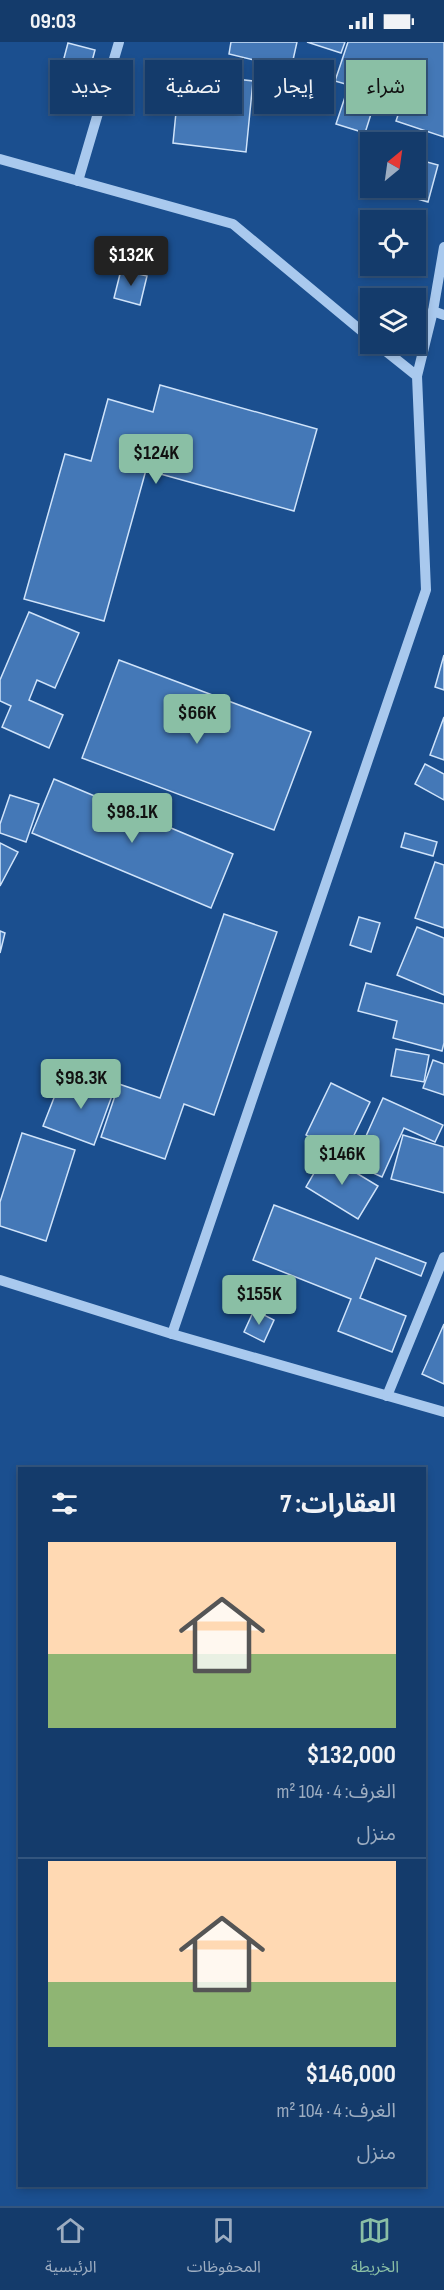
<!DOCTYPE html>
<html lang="ar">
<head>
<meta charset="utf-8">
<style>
	:root { --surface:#143b6b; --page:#214673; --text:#f1f3f6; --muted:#9dadc1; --line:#33557e; --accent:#8abfa5 }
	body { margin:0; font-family:"Sofia Sans Condensed","Noto Sans Arabic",sans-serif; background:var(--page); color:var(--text); direction:rtl; height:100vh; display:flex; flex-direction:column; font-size:22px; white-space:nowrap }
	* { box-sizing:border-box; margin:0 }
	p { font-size:20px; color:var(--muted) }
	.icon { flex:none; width:33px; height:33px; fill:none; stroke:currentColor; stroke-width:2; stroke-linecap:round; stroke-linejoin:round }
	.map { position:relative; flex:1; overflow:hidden; direction:ltr }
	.drawer { position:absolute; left:18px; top:1425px; width:408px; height:720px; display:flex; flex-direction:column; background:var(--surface); border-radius:0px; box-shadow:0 3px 9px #0003,0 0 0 2px var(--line); direction:rtl }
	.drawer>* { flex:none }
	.top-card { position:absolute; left:18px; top:18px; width:408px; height:54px; direction:rtl; display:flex; gap:12px }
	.needle { width:39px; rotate:29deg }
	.fabs { position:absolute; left:360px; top:90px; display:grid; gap:12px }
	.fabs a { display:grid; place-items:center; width:66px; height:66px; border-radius:0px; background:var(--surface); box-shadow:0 3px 9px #0003,0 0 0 2px var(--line); font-size:30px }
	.price { position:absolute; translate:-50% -51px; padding:0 14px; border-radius:6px; background:var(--accent); color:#111; font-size:20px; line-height:39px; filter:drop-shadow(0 2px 3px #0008) }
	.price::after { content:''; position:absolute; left:50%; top:36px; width:18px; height:14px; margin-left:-9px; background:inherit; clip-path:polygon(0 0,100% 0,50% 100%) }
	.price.active { background:#222; color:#fff }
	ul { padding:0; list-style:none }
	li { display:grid; align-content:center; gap:12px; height:318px; padding:0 30px }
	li+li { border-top:2px solid var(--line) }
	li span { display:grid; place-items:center; height:186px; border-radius:0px; color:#555 }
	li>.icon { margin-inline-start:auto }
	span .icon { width:108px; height:108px; fill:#fffc; stroke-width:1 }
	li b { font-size:26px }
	h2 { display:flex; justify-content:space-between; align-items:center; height:72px; padding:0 30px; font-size:26px }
	.pill { padding:0 21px; border-radius:0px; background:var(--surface); box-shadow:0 3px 9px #0003,0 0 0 2px var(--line); font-size:21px; line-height:54px }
	.pill.active { background:var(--accent); color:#111 }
	.status { display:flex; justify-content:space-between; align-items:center; height:42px; padding:0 30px; background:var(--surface); direction:ltr }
	.status svg { height:16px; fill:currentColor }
	.tab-bar { display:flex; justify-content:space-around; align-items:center; height:84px; border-top:2px solid var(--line); background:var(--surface); font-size:16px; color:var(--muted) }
	.tab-bar a { display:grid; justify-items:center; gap:3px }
	.tab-bar .active { color:var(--accent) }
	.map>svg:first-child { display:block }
	.building { fill:#4478b7; stroke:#cfe3fa; stroke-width:1.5 }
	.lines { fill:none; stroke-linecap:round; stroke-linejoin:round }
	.minor { stroke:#a9c9ee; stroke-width:10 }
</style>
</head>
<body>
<div class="status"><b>09:03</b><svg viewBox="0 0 49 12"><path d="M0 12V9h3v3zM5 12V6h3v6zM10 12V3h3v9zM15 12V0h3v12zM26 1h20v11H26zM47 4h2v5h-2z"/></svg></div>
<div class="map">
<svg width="444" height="2164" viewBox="0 0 444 2164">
	<rect width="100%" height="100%" fill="#1b4f8f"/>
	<g class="building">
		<polygon points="231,0 297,0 291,27 229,12"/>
		<polygon points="307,0 345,0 341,11"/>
		<polygon points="348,0 444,0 444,95 396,79 403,58 378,50 365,91 336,82 349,43 335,39"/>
		<polygon points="68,1 95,8 86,42 59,35"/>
		<polygon points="157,28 253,39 246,110 173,101 177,60 154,57"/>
		<polygon points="416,117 438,123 428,160 393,150 394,146 416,146"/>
		<polygon points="121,228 147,234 140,263 114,256"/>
		<polygon points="160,343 317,387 294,469 146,428 104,579 24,557 65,412 91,419 108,357 153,370"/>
		<polygon points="29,570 79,591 55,646 37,638 29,658 63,673 49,706 2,685 11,664 0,659 0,638"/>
		<polygon points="444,613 444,648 435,645"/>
		<polygon points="119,618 311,690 274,788 82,716"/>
		<polygon points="444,675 444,718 430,713"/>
		<polygon points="425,722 444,732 444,758 415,742"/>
		<polygon points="54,737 233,812 211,866 32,791"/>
		<polygon points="10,753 39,762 26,800 0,791 0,782"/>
		<polygon points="405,791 437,800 433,814 401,805"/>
		<polygon points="0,801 18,810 0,844"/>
		<polygon points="435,820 444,823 444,886 415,876"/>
		<polygon points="224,872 277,890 214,1073 184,1062 165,1117 101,1095 119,1042 160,1056"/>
		<polygon points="359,875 380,881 371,910 350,903"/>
		<polygon points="417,885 444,896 444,953 397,933"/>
		<polygon points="0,889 5,891 0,911"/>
		<polygon points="366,941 444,962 444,1001 442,1009 393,996 397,979 358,969"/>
		<polygon points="396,1007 429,1013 424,1040 391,1034"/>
		<polygon points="433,1018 444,1022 444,1053 423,1046"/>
		<polygon points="94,1031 117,1040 94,1103 43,1084 59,1043 86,1053"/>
		<polygon points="331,1041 370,1060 345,1112 306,1093"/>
		<polygon points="383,1056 443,1083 435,1100 404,1086 382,1135 346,1119 355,1100 362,1103"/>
		<polygon points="22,1091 75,1108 46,1199 0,1184 0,1160"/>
		<polygon points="403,1093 444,1105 444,1151 391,1137"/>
		<polygon points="325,1112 378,1144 358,1177 306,1145"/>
		<polygon points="274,1163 426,1221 421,1234 376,1216 360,1256 406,1274 392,1310 338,1289 351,1257 253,1218"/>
		<polygon points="254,1268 274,1278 264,1300 244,1290"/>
		<polygon points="444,1282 444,1342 422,1332"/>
	</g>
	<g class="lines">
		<g class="minor">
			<polyline points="0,117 233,182 370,296"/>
			<polyline points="78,139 119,0"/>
			<polyline points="444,205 433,269 444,273"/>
			<polyline points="417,334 433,269"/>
			<polyline points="0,1238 172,1292 444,1370"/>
			<polyline points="172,1292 426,548 417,334 377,302"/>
			<polyline points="387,1354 444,1215"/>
		</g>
	</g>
</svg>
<div class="fabs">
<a><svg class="needle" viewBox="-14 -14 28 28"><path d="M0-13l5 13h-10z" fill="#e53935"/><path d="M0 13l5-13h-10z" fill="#9dadc1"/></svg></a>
<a><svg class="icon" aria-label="locate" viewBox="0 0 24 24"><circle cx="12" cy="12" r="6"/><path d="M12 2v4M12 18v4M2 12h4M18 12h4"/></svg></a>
<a><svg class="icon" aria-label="layers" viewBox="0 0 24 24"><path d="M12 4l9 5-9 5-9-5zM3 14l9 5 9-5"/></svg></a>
</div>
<b class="price active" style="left:131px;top:245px">$132K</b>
<b class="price" style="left:156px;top:443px">$124K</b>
<b class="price" style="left:197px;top:703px">$66K</b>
<b class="price" style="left:132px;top:802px">$98.1K</b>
<b class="price" style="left:81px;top:1068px">$98.3K</b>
<b class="price" style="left:342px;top:1144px">$146K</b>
<b class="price" style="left:259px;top:1284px">$155K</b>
<div class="top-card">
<a class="pill active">شراء</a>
<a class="pill">إيجار</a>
<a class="pill">تصفية</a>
<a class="pill">جديد</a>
</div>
<section class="drawer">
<h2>العقارات: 7<svg class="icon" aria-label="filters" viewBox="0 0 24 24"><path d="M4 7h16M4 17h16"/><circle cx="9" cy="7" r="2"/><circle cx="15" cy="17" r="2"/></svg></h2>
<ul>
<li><span style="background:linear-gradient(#ffd9b3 60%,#8fb573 0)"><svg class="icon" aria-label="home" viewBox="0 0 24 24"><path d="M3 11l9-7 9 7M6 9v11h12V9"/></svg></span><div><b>$132,000</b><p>الغرف: 4 · 104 m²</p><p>منزل</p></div></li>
<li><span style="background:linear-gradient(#ffd9b3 65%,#8fb573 0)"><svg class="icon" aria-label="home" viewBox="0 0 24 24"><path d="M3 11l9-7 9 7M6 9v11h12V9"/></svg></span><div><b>$146,000</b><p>الغرف: 4 · 104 m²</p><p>منزل</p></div></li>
</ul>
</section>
</div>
<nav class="tab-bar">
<a class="active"><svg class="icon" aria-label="map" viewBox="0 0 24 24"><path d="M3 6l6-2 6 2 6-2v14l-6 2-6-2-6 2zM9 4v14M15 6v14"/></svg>الخريطة</a>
<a><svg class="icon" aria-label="saved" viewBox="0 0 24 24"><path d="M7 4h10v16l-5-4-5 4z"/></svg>المحفوظات</a>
<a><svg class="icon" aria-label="home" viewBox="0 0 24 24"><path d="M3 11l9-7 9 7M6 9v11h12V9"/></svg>الرئيسية</a>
</nav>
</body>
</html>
